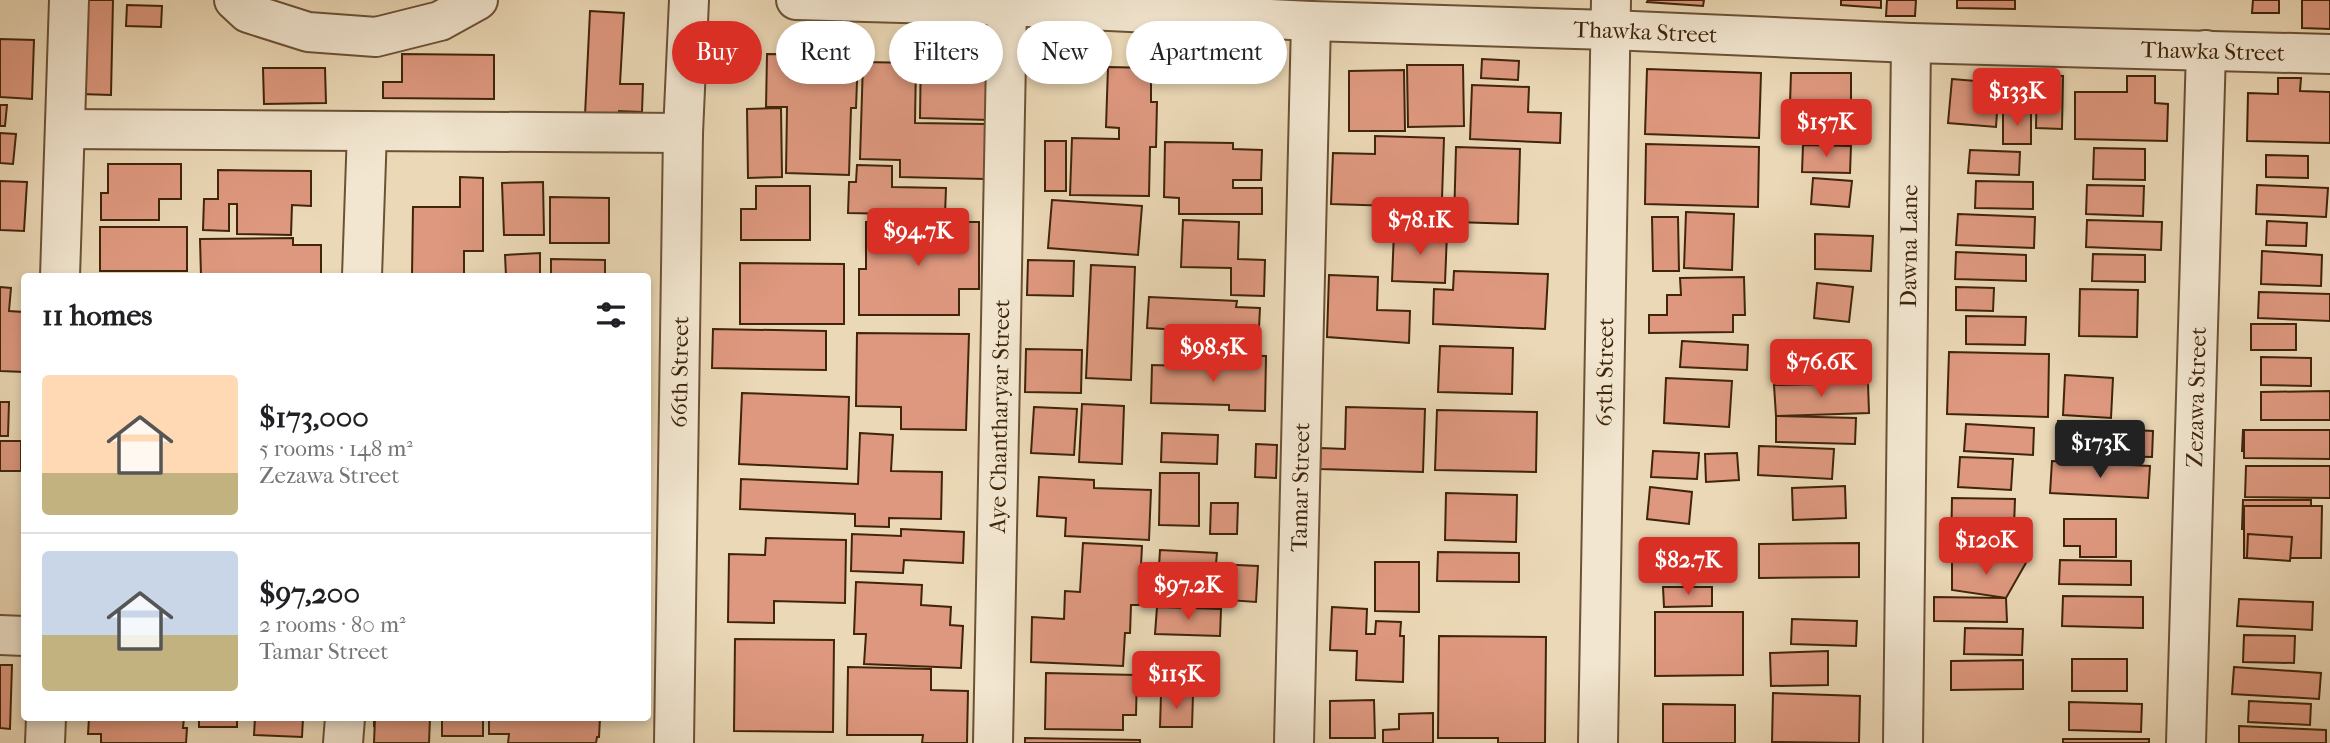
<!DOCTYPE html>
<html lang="en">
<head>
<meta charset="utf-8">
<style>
	:root { --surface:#fff; --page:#f6f6f6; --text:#202124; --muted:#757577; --line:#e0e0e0; --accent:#d93025 }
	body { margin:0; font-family:"IM FELL French Canon",serif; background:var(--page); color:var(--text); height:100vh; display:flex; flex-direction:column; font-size:26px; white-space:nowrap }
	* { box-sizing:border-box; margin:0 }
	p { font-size:23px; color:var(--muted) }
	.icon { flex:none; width:38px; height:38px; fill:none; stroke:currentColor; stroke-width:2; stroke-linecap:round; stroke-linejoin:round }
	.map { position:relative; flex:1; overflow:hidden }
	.panel { position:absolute; left:21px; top:273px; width:630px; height:448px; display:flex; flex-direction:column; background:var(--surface); border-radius:7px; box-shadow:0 4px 10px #0003 }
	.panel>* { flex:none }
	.hud { position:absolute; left:672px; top:21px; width:665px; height:63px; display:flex; gap:14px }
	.price { position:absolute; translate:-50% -60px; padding:0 16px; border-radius:7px; background:var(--accent); color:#fff; font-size:23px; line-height:46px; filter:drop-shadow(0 2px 4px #0008) }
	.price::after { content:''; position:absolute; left:50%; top:42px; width:21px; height:16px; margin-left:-10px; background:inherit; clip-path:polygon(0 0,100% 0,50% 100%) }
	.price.on { background:#222; color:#fff }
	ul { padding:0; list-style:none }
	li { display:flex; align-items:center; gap:21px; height:175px; padding:0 21px }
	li+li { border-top:2px solid var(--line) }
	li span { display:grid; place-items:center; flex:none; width:196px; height:140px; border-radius:7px; color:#555 }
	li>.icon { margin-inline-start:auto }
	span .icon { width:84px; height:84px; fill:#fffc; stroke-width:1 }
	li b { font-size:30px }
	h2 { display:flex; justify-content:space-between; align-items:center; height:84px; padding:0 21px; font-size:30px }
	.chip { padding:0 24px; border-radius:32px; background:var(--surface); box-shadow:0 4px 10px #0003; font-size:24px; line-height:63px }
	.chip.on { background:var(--accent); color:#fff }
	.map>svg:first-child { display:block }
	.building { fill:#de987f; stroke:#40250a; stroke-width:2 }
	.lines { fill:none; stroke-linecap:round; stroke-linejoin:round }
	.minor-casing { stroke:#6b5235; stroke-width:42 }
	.minor { stroke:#f2e6d0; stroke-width:38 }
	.labels { text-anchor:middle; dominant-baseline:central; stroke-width:6; stroke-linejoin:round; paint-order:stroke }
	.street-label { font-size:23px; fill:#40250a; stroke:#f2e6d0 }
</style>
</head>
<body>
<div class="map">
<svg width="2330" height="743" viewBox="0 0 2330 743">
	<rect width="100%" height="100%" fill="#ebd8b6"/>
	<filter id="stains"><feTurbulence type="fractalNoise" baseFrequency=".00286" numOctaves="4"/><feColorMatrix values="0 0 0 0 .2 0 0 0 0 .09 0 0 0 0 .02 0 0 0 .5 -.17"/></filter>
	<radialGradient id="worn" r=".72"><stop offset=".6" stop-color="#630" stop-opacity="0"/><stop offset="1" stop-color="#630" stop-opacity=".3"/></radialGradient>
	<g class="building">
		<polygon points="81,0 113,0 111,95 79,94"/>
		<polygon points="1648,0 1704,0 1703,6 1647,2"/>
		<polygon points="1841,0 1881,0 1881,8 1841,5"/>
		<polygon points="1887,0 1916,0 1915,16 1886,16"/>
		<polygon points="1957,0 2015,0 2015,9 1957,8"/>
		<polygon points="2253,0 2279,0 2279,13 2252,13"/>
		<polygon points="2302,0 2330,0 2330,29 2302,28"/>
		<polygon points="127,5 162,6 161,27 126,26"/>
		<polygon points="590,11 624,13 620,84 643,84 642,112 619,111 619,117 585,115"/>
		<polygon points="0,39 34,40 32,99 0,97"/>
		<polygon points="921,45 991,47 989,120 920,118"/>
		<polygon points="402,54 494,55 494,99 383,98 383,82 402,82"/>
		<polygon points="767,54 858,55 856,108 851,108 849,175 786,173 787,107 766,107"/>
		<polygon points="1482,59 1519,61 1518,80 1481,78"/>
		<polygon points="863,62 916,63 915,123 986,124 985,179 900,177 900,160 860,159"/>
		<polygon points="1407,65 1463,65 1464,126 1408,127"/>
		<polygon points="1108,67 1151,68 1151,102 1157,102 1156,147 1150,147 1149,196 1070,195 1072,138 1119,139 1119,128 1106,127"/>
		<polygon points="263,68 325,68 326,103 264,104"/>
		<polygon points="1647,69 1761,73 1759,138 1645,134"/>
		<polygon points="1404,70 1405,131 1349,131 1349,71"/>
		<polygon points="1791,73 1851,73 1851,105 1790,104"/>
		<polygon points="2037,75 2063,76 2062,129 2036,128"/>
		<polygon points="2127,76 2155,76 2155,103 2168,104 2167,141 2075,139 2075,92 2127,92"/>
		<polygon points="2278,78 2301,78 2300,91 2330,92 2330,143 2247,141 2248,93 2278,94"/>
		<polygon points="1952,79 1999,83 1996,127 1948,123"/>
		<polygon points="1472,85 1529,87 1528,112 1561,113 1560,143 1470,139"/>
		<polygon points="0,105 7,105 5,126 0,126"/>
		<polygon points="781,108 782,177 748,178 747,109"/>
		<polygon points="1807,112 1852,113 1851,141 1807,140"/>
		<rect x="2003" y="112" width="28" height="32"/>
		<polygon points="0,133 16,134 13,164 0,163"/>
		<polygon points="1375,136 1444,138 1442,199 1394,198 1393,206 1331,204 1333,153 1375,154"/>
		<rect x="1045" y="141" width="21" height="50"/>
		<polygon points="1165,142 1233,143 1233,149 1262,150 1261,180 1233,180 1233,188 1262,188 1262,214 1179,214 1179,198 1164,197"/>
		<polygon points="1646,144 1759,147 1758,207 1645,204"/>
		<polygon points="1803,145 1851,146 1850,173 1802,172"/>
		<polygon points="1456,147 1520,149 1518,224 1454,222"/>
		<polygon points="2094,148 2145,149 2145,180 2093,179"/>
		<polygon points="1970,150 2020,152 2019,175 1968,173"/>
		<polygon points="2266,155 2308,156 2308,178 2266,177"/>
		<polygon points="108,164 181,164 181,199 159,199 159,220 101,220 101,193 108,193"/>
		<polygon points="857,165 892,166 892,187 946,188 945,215 848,213 849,182 856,182"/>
		<polygon points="218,170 311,171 311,206 292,205 291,235 237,234 237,204 229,204 229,231 203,230 204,199 218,199"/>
		<polygon points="460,177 483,178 483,251 464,251 464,276 412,276 413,207 460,207"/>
		<polygon points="1813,178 1852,181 1849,207 1811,204"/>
		<polygon points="0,181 27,182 24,231 0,230"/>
		<polygon points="1976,181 2033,182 2033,209 1975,208"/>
		<polygon points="543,182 544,235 504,235 502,183"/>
		<polygon points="2087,185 2144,186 2143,216 2086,214"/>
		<polygon points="2257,185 2328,188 2326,217 2256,214"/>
		<polygon points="756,186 810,186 810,240 741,240 741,209 756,209"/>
		<polygon points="550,197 609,198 609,243 550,243"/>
		<polygon points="1052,200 1142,206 1138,255 1048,248"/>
		<polygon points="1686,212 1734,214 1732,270 1684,268"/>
		<polygon points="1958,214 2035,217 2034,248 1956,245"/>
		<polygon points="1652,217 1678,217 1679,271 1653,271"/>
		<polygon points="1183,220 1239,222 1238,259 1265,260 1264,296 1231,295 1231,268 1181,267"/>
		<polygon points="2087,220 2162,222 2161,250 2086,247"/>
		<polygon points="2267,221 2307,223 2306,246 2266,245"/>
		<polygon points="866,222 979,222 979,289 959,289 959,315 859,315 859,269 866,269"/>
		<rect x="100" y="227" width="87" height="44"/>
		<polygon points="1394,231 1447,233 1445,283 1392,281"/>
		<polygon points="1815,234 1873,236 1871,271 1815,269"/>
		<polygon points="293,238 293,245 321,245 321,276 201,276 200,239"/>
		<polygon points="2262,251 2322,255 2321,286 2261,284"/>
		<polygon points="1956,252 2026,255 2026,281 1955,279"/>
		<polygon points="540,253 540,276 506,276 505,255"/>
		<polygon points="2093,254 2145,255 2145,282 2092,281"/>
		<polygon points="551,259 605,260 605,276 551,276"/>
		<polygon points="1028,260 1074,261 1073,296 1027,295"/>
		<polygon points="740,263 844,264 844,324 740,324"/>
		<polygon points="1091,265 1135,267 1131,380 1086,378"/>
		<polygon points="1454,271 1548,274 1545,329 1433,324 1434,289 1453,290"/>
		<polygon points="1329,275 1378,277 1377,310 1410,311 1409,343 1327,337"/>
		<polygon points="1744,277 1745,315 1733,315 1733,332 1649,333 1649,315 1667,315 1667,295 1681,295 1680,278"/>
		<polygon points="1817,283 1853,287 1849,322 1814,318"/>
		<polygon points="0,287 11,288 9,311 24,312 24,372 0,371"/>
		<polygon points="1956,287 1994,288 1993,311 1956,310"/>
		<polygon points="2080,289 2138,290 2137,337 2079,336"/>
		<polygon points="2259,292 2330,294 2330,321 2258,318"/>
		<polygon points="1149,297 1237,301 1236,307 1260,308 1259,328 1236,326 1235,333 1147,328"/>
		<polygon points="1966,316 2026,317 2025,345 1966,344"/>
		<rect x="2251" y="324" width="45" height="26"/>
		<polygon points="713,329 826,331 826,370 712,368"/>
		<polygon points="857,333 969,334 966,430 901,429 901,407 856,406"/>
		<polygon points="1682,341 1748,345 1747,370 1680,367"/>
		<polygon points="1440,346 1513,348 1512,394 1438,392"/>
		<polygon points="1026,349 1082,350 1081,393 1025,392"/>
		<polygon points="1776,349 1841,350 1841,378 1776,378"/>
		<polygon points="1949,352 2049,354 2048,417 1947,414"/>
		<polygon points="1231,355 1266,356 1265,411 1229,410 1229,405 1151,403 1152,365 1230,367"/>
		<polygon points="2261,357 2311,358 2311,386 2261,385"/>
		<polygon points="2065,375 2113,378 2111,418 2063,415"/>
		<polygon points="1666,378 1732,381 1729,427 1664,423"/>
		<polygon points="1868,383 1869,413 1776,416 1774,385"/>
		<polygon points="2330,391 2330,420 2261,420 2261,392"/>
		<polygon points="742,393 849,397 847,469 739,464"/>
		<polygon points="0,402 9,402 8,436 0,436"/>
		<polygon points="1082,404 1124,406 1122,464 1079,462"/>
		<polygon points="1034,407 1077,409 1074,455 1031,453"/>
		<polygon points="1346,407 1425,409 1423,472 1320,469 1321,448 1345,449"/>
		<polygon points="1437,410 1537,412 1536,472 1435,470"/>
		<polygon points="1776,416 1856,418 1855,444 1776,442"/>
		<polygon points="2058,421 2109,423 2108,457 2057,455"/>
		<polygon points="1966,424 2034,428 2033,455 1964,451"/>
		<polygon points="2114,429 2153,431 2152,457 2113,456"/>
		<polygon points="2243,430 2305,431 2304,452 2242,451"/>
		<polygon points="2244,430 2330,430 2330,459 2244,458"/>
		<polygon points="860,433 893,435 891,471 942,472 941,519 889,518 889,527 855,526 855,514 740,509 741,479 858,484"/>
		<polygon points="1162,433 1218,435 1217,464 1161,462"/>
		<rect x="0" y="441" width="21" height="30"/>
		<polygon points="1256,444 1277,445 1276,478 1255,477"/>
		<polygon points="1759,446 1834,449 1832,479 1758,475"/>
		<polygon points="1653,451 1699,453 1697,479 1651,477"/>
		<polygon points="1737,453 1739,480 1706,482 1705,454"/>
		<polygon points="1960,457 2013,459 2011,490 1958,487"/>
		<polygon points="2052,461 2150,466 2148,498 2050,493"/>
		<polygon points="2246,466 2330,466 2330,498 2245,497"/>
		<polygon points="1160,473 1199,473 1199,526 1159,525"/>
		<polygon points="1039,477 1094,480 1094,488 1151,490 1149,540 1065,536 1066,518 1037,516"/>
		<polygon points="1845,486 1846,518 1793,520 1792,488"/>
		<polygon points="1650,487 1692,492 1689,524 1647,519"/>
		<polygon points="1446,493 1517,495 1516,542 1445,540"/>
		<polygon points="1952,498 2015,499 2013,553 1951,552"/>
		<polygon points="2243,500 2311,500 2311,529 2242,529"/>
		<polygon points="1211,503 1238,503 1237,534 1210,534"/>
		<polygon points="2244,506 2322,506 2321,558 2244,558"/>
		<polygon points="2064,519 2116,519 2116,557 2080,557 2080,546 2064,546"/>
		<polygon points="901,529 964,532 963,563 904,560 903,573 851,571 852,534 901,536"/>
		<polygon points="2248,534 2292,537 2290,561 2247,558"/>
		<polygon points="766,538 846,540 845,603 774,601 774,623 728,622 729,554 765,555"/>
		<polygon points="1083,543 1142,546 1139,605 1131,605 1130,633 1125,633 1123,666 1031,662 1032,617 1064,619 1065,591 1080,592"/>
		<polygon points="1859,543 1859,577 1759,578 1759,544"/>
		<polygon points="1160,550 1217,553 1216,564 1258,566 1256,602 1214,599 1214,604 1157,600"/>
		<polygon points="1438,552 1519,553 1519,582 1437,581"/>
		<polygon points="1693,553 1721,555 1720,578 1692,577"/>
		<polygon points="1952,560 2027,561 2006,598 1952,590"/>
		<polygon points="2060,560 2131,561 2131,585 2059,584"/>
		<polygon points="1375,562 1419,562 1419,612 1375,611"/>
		<polygon points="856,582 922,585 921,605 951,607 950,625 963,626 961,668 864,664 866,634 854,634"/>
		<polygon points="1663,587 1712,587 1712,606 1664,607"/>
		<polygon points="2063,596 2143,597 2143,628 2062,626"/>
		<polygon points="1934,597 2006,598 2007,622 1934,621"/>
		<polygon points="2239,599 2313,602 2312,630 2237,626"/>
		<polygon points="1157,607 1221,609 1220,636 1155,634"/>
		<polygon points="1332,607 1367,609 1366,634 1375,634 1376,621 1401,622 1400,636 1404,636 1403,682 1356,680 1357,651 1330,650"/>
		<polygon points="1655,612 1743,612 1743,675 1655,676"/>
		<polygon points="1792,619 1857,621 1856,646 1791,644"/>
		<polygon points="1965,628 2023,629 2022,655 1964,654"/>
		<polygon points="2244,635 2295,636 2294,663 2243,662"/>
		<polygon points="1439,636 1546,637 1545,743 1498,743 1498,738 1438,738"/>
		<polygon points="735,639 834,640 833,732 734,731"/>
		<polygon points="1828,651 1828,685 1771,686 1770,653"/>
		<rect x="2072" y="659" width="55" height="32"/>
		<polygon points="2023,660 2023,689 1951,690 1951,661"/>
		<polygon points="0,665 12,665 10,729 0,728"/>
		<polygon points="848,667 931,669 931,690 968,691 967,743 922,743 923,735 847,735"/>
		<polygon points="2234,667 2321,673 2319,699 2232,694"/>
		<polygon points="1046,673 1137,675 1136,715 1123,715 1123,730 1045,729"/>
		<polygon points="1773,693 1860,696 1859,743 1772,742"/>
		<polygon points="1161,694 1193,695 1192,727 1160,727"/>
		<polygon points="1374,700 1375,738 1330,738 1330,701"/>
		<polygon points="2249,701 2311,704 2310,725 2248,722"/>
		<polygon points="2069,702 2142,704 2141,732 2069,730"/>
		<polygon points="1663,704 1735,705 1735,743 1663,743"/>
		<polygon points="1433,713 1433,743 1383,743 1383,730 1399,729 1399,714"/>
		<polygon points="89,718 184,718 183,728 187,728 186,743 101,743 101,734 88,734"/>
		<rect x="199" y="718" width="38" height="9"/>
		<polygon points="255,718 303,718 302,737 254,735"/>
		<polygon points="374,718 425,718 425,727 374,726"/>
		<polygon points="375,718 430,718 429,743 374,743"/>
		<rect x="442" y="718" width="41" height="18"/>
		<polygon points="489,718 600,718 599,737 597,737 596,743 508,743 509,734 489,734"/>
		<polygon points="2239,726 2326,730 2326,743 2239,743"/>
		<polygon points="1025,738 1140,740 1140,743 1025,743"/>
		<rect x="2063" y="739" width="86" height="4"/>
	</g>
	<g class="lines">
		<g class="minor-casing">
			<g id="minor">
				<polyline points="234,0 248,13 308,32 376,37 440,21 478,0"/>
				<path id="s1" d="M796,0L1007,6L1311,21L1610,30L1911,43L2330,54"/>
				<polyline points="65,129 683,133"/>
				<polyline points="60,276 69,0"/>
				<polyline points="362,276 367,131"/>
				<polyline points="0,635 24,636"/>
				<polyline points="45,743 46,718"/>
				<polyline points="343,743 345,718"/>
				<path id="s2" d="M674,743L683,133L689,0"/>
				<path id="s3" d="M993,743L1007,6"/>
				<path id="s4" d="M1294,743L1311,21"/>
				<path id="s5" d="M1598,743L1611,0"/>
				<path id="s6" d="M1903,743L1911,43"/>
				<path id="s7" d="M2186,743L2206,50"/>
			</g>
		</g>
		<use href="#minor" class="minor"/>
	</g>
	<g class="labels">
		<g class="street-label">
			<text stroke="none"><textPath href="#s1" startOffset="850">Thawka Street</textPath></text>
			<text stroke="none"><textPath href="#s1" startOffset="1418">Thawka Street</textPath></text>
			<text stroke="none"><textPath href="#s6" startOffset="497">Dawna Lane</textPath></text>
			<text stroke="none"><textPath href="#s2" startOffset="371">66th Street</textPath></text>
			<text stroke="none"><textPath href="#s5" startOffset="371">65th Street</textPath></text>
			<text stroke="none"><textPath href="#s7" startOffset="346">Zezawa Street</textPath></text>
			<text stroke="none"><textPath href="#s3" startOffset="327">Aye Chantharyar Street</textPath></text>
			<text stroke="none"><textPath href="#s4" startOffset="256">Tamar Street</textPath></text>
		</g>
	</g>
	<rect width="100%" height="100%" filter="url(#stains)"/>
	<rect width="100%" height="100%" fill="url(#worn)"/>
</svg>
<b class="price" style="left:2017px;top:128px">$133K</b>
<b class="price" style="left:1826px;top:159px">$157K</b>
<b class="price" style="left:1420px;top:257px">$78.1K</b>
<b class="price" style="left:918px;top:268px">$94.7K</b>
<b class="price" style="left:1213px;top:384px">$98.5K</b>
<b class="price" style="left:1821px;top:399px">$76.6K</b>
<b class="price on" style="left:2100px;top:480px">$173K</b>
<b class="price" style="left:1986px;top:577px">$120K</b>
<b class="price" style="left:1688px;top:597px">$82.7K</b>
<b class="price" style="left:1188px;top:622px">$97.2K</b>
<b class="price" style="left:1176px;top:711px">$115K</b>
<div class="hud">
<a class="chip on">Buy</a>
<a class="chip">Rent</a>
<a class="chip">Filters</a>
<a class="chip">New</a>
<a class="chip">Apartment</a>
</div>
<section class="panel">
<h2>11 homes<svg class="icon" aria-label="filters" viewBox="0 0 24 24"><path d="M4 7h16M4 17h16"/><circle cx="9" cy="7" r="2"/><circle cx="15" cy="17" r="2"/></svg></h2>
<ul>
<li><span style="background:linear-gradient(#ffd9b3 70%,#c2b280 0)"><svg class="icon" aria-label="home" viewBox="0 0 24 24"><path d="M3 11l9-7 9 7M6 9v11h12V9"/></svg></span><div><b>$173,000</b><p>5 rooms · 148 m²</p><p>Zezawa Street</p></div></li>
<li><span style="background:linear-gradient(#c9d6e8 60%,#c2b280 0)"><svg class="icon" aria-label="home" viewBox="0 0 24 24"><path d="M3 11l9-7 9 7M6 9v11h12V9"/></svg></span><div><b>$97,200</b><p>2 rooms · 80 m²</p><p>Tamar Street</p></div></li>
</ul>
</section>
</div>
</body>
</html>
